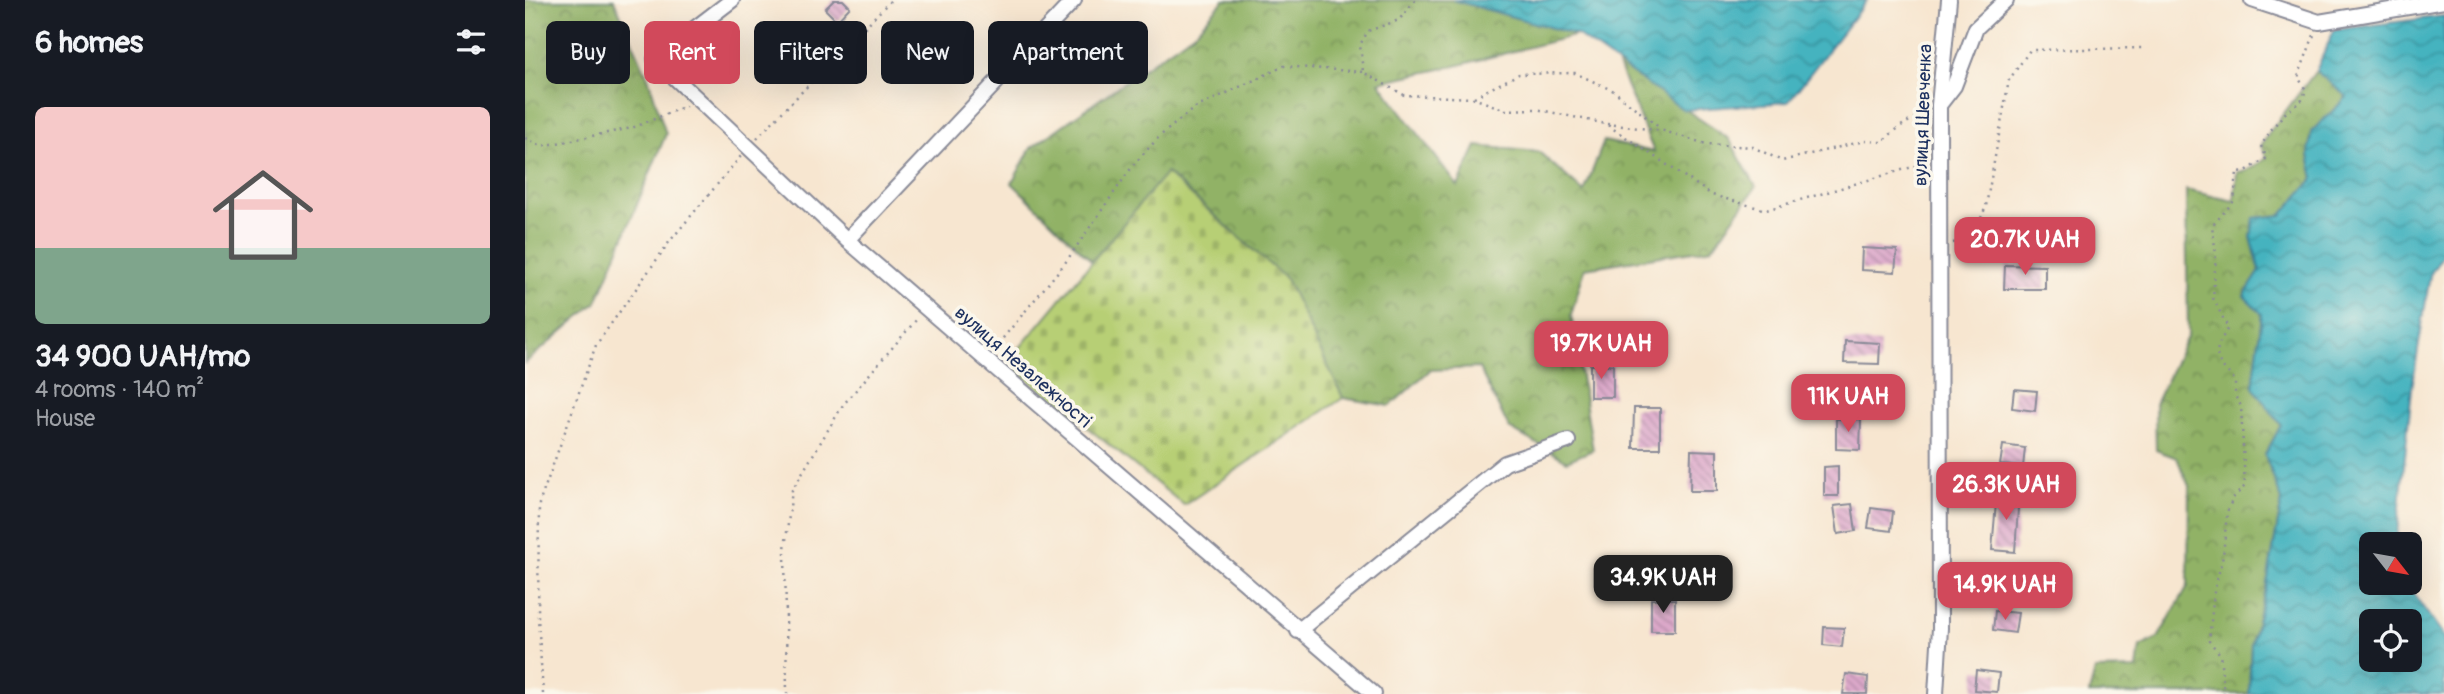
<!DOCTYPE html>
<html lang="en">
<head>
<meta charset="utf-8">
<style>
	:root { --surface:#171b24; --page:#20242c; --text:#f1f3f6; --muted:#9ea1a6; --line:#363941; --accent:#d1495b }
	body { margin:0; font-family:Pangolin,sans-serif; background:var(--page); color:var(--text); height:100vh; display:flex; flex-direction:column; font-size:26px; white-space:nowrap }
	* { box-sizing:border-box; margin:0 }
	p { font-size:23px; color:var(--muted) }
	.icon { flex:none; width:38px; height:38px; fill:none; stroke:currentColor; stroke-width:2; stroke-linecap:round; stroke-linejoin:round }
	.map { position:relative; flex:1; overflow:hidden }
	.sheet { display:flex; flex-direction:column; background:var(--surface); width:525px }
	.sheet>* { flex:none }
	.guide { position:absolute; left:21px; top:21px; width:665px; height:63px; display:flex; gap:14px }
	.needle { width:46px; rotate:121deg }
	.tools { position:absolute; left:1834px; top:532px; display:grid; gap:14px }
	.tools a { display:grid; place-items:center; width:63px; height:63px; border-radius:10px; background:var(--surface); box-shadow:0 7px 28px #0002; font-size:35px }
	.price { position:absolute; translate:-50% -60px; padding:0 16px; border-radius:14px; background:var(--accent); color:#fff; font-size:23px; line-height:46px; filter:drop-shadow(0 2px 4px #0008) }
	.price::after { content:''; position:absolute; left:50%; top:42px; width:21px; height:16px; margin-left:-10px; background:inherit; clip-path:polygon(0 0,100% 0,50% 100%) }
	.price.selected { background:#222; color:#fff }
	ul { padding:0; list-style:none }
	li { display:grid; align-content:center; gap:14px; height:371px; padding:0 35px }
	li+li { border-top:2px solid var(--line) }
	li span { display:grid; place-items:center; height:217px; border-radius:10px; color:#555 }
	li>.icon { margin-inline-start:auto }
	span .icon { width:126px; height:126px; fill:#fffc; stroke-width:1 }
	li b { font-size:30px }
	h2 { display:flex; justify-content:space-between; align-items:center; height:84px; padding:0 35px; font-size:30px }
	.chip { padding:0 24px; border-radius:10px; background:var(--surface); box-shadow:0 7px 28px #0002; font-size:24px; line-height:63px }
	.chip.selected { background:var(--accent); color:#fff }
	main { display:flex; flex:1; min-height:0 }
	.map>svg:first-child { display:block }
	.forest { fill:url(#forest-crowns); stroke:#567062; stroke-width:2 }
	.cemetery { fill:url(#cemetery-stones); stroke:#697f69; stroke-width:2 }
	.water { fill:url(#water-waves); stroke:#30718e; stroke-width:2; fill-rule:evenodd }
	.building { fill:url(#building-back-hatch) }
	.lines { fill:none; stroke-linecap:round; stroke-linejoin:round }
	.street-casing { stroke:#898a97; stroke-width:18 }
	.path { stroke:#898a97; stroke-width:2.5; stroke-dasharray:2 5; stroke-linecap:butt }
	.street { stroke:#fff; stroke-width:14 }
	.labels { text-anchor:middle; dominant-baseline:central; stroke-width:7; stroke-linejoin:round; paint-order:stroke }
	.street-label { font-size:19px; fill:#1b2f5e; stroke:#fbf7ec }
</style>
</head>
<body>
<main>
<section class="sheet">
<h2>6 homes<svg class="icon" aria-label="filters" viewBox="0 0 24 24"><path d="M4 7h16M4 17h16"/><circle cx="9" cy="7" r="2"/><circle cx="15" cy="17" r="2"/></svg></h2>
<ul>
<li><span style="background:linear-gradient(#f6c9c9 65%,#7fa58c 0)"><svg class="icon" aria-label="home" viewBox="0 0 24 24"><path d="M3 11l9-7 9 7M6 9v11h12V9"/></svg></span><div><b>34 900 UAH/mo</b><p>4 rooms · 140 m²</p><p>House</p></div></li>
</ul>
</section>
<div class="map">
<svg width="1919" height="694" viewBox="0 0 1919 694">
	<defs>
		<pattern id="forest-crowns" width="20" height="18" patternUnits="userSpaceOnUse" patternTransform="scale(1.75)"><rect width="20" height="18" fill="#91b266"/><path d="M2 6a3 3 0 1 1 6 0M12 15a3 3 0 1 1 6 0" fill="none" stroke="#769157"/></pattern>
		<pattern id="cemetery-stones" width="16" height="16" patternUnits="userSpaceOnUse" patternTransform="scale(1.75)"><rect width="16" height="16" fill="#b7cf74"/><path d="M2 7V4a2 2 0 0 1 4 0v3zM10 15v-3a2 2 0 0 1 4 0v3z" fill="#9db267"/></pattern>
		<pattern id="water-waves" width="16" height="10" patternUnits="userSpaceOnUse" patternTransform="scale(1.75)"><rect width="16" height="10" fill="#44b3bf"/><path d="M0 5q4-4 8 0t8 0" fill="none" stroke="#38929e"/></pattern>
		<pattern id="building-back-hatch" width="6" height="6" patternUnits="userSpaceOnUse" patternTransform="scale(1.75)"><rect width="6" height="6" fill="#dda9ca"/><path d="M-1 5l2 2M0 0l6 6M5-1l2 2" fill="none" stroke="#b28aa7"/></pattern>
	</defs>
	<rect width="100%" height="100%" fill="#fbf7ec"/>
	<filter id="ink" filterUnits="userSpaceOnUse"><feTurbulence type="fractalNoise" baseFrequency=".0143" numOctaves="2"/><feDisplacementMap in="SourceGraphic" scale="14" xChannelSelector="R" yChannelSelector="G"/><feConvolveMatrix kernelMatrix="1 2 1 2 8 2 1 2 1" color-interpolation-filters="sRGB"/></filter>
	<filter id="wash" filterUnits="userSpaceOnUse"><feTurbulence type="fractalNoise" baseFrequency=".00686" numOctaves="4" result="noise"/><feDisplacementMap in="SourceGraphic" scale="28" xChannelSelector="R" yChannelSelector="G"/><feGaussianBlur stdDeviation="1.57" result="paint"/><feColorMatrix in="noise" values="0 0 0 0 0 0 0 0 0 0 0 0 0 0 0 0 0 1.4 0 .05"/><feComposite in="paint" operator="in"/></filter>
	<g filter="url(#wash)">
		<rect width="100%" height="100%" fill="#f7e6d0"/>
		<g class="forest">
			<polygon points="0,0 89,0 123,77 141,134 72,302 0,363"/>
			<polygon points="699,0 928,0 1052,35 930,66 854,82 933,186 952,146 1014,152 1059,192 1079,141 1129,152 1092,63 1204,139 1231,187 1187,248 1060,268 1046,315 1068,450 1042,461 984,428 954,368 905,370 865,406 818,398 761,279 642,173 567,261 487,183 506,148 671,31"/>
			<polygon points="1791,71 1822,97 1786,132 1784,155 1789,178 1757,215 1726,237 1735,271 1719,296 1737,313 1728,387 1756,425 1740,455 1757,500 1741,589 1726,644 1724,694 1564,694 1570,670 1612,669 1615,647 1633,638 1663,586 1664,486 1652,458 1631,450 1630,404 1663,335 1661,190 1709,201 1712,172 1721,171 1742,158 1736,146 1746,130"/>
		</g>
		<polygon class="cemetery" points="641,173 761,279 818,398 659,505 482,363"/>
		<g class="water">
			<polygon points="928,0 1342,0 1263,102 1159,110 1052,35"/>
			<path d="M1919,16V253L1905,275L1887,388L1871,544H1846V583H1881L1919,637V694H1724L1726,644L1741,589L1757,500L1740,455L1756,425L1728,387L1737,314L1719,296L1735,271L1726,237L1729,218L1757,215L1789,178L1784,155L1786,132L1822,97L1791,71L1809,30ZM1846,621H1885V660H1846Z"/>
		</g>
		<g id="blocks">
			<g class="building">
				<polygon points="309,0 318,0 325,7 312,21 300,9"/>
				<polygon points="1337,248 1372,250 1370,272 1336,270"/>
				<polygon points="1480,265 1520,266 1520,289 1479,289"/>
				<polygon points="1320,341 1355,343 1354,364 1319,363"/>
				<rect x="1065" y="365" width="23" height="32"/>
				<polygon points="1290,382 1312,385 1310,404 1287,402"/>
				<polygon points="1489,389 1512,391 1510,411 1487,408"/>
				<polygon points="1109,408 1135,408 1135,448 1108,448"/>
				<polygon points="1311,419 1336,419 1335,450 1311,449"/>
				<polygon points="1478,445 1500,448 1498,467 1475,465"/>
				<polygon points="1166,450 1192,451 1192,491 1165,491"/>
				<polygon points="1313,466 1313,496 1299,496 1299,467"/>
				<polygon points="1472,491 1494,494 1490,552 1467,550"/>
				<polygon points="1327,504 1331,531 1313,534 1309,506"/>
				<polygon points="1346,508 1368,511 1366,531 1343,528"/>
				<polygon points="1485,571 1508,574 1506,593 1483,591"/>
				<rect x="1126" y="599" width="24" height="32"/>
				<polygon points="1470,611 1493,613 1490,633 1468,630"/>
				<polygon points="1299,627 1319,628 1317,647 1298,645"/>
				<polygon points="1451,670 1474,673 1472,692 1449,690"/>
				<polygon points="1321,674 1343,677 1342,694 1318,694"/>
			</g>
		</g>
	</g>
	<g filter="url(#ink)">
		<use href="#blocks" fill-opacity="0" stroke="#898a97" stroke-width="2"/>
		<g class="lines">
			<g class="street-casing">
				<g id="street">
					<polyline points="207,0 130,59 322,240 849,694"/>
					<polyline points="1727,0 1794,22 1919,1"/>
					<polyline points="1415,104 1429,86 1451,28 1481,0"/>
					<polyline points="322,240 549,0"/>
					<polyline points="773,631 980,463 1043,441"/>
					<polyline points="1411,694 1415,628 1414,105 1424,0"/>
				</g>
			</g>
			<g class="path">
				<polyline points="890,0 874,20 843,31 835,45 838,72 879,95 948,98 981,110 1011,109 1081,124 1187,195 1241,210 1401,163"/>
				<polyline points="949,97 994,74 1050,73 1089,91 1136,129"/>
				<polyline points="1082,124 1139,131 1181,144 1228,147 1257,161 1339,141 1356,142 1376,126 1399,113"/>
				<polyline points="0,138 17,146 107,128 161,106"/>
				<polyline points="232,138 366,0"/>
				<polyline points="1428,243 1448,238 1461,206 1484,80 1505,50 1617,48"/>
				<polyline points="469,349 540,263 609,164 635,136 668,109 759,66 838,72"/>
				<polyline points="18,694 13,618 14,504 71,345 145,241 216,156"/>
				<polyline points="262,694 260,549 267,490 318,405 392,319"/>
				<path d="M1699,694L1695,654L1684,641L1689,592L1698,556L1702,512L1708,498L1720,486L1716,406L1710,396V380C1688,358 1687,354 1703,328L1688,298L1691,254L1687,226L1709,201L1712,172L1721,171L1742,158L1736,146L1746,130L1758,115L1777,100L1781,90L1773,77L1789,35"/>
			</g>
			<use href="#street" class="street"/>
		</g>
	</g>
	<g class="labels">
		<g class="street-label">
			<text transform="translate(1398 115) rotate(-88)">вулиця Шевченка</text>
			<text transform="translate(498 367) rotate(41)">вулиця Незалежності</text>
		</g>
	</g>
</svg>
<div class="tools">
<a><svg class="needle" viewBox="-14 -14 28 28"><path d="M0-13l5 13h-10z" fill="#e53935"/><path d="M0 13l5-13h-10z" fill="#9ea1a6"/></svg></a>
<a><svg class="icon" aria-label="locate" viewBox="0 0 24 24"><circle cx="12" cy="12" r="6"/><path d="M12 2v4M12 18v4M2 12h4M18 12h4"/></svg></a>
</div>
<b class="price" style="left:1500px;top:277px">20.7K UAH</b>
<b class="price" style="left:1076px;top:381px">19.7K UAH</b>
<b class="price" style="left:1323px;top:434px">11K UAH</b>
<b class="price" style="left:1481px;top:522px">26.3K UAH</b>
<b class="price selected" style="left:1138px;top:615px">34.9K UAH</b>
<b class="price" style="left:1480px;top:622px">14.9K UAH</b>
<div class="guide">
<a class="chip">Buy</a>
<a class="chip selected">Rent</a>
<a class="chip">Filters</a>
<a class="chip">New</a>
<a class="chip">Apartment</a>
</div>
</div>
</main>
</body>
</html>
